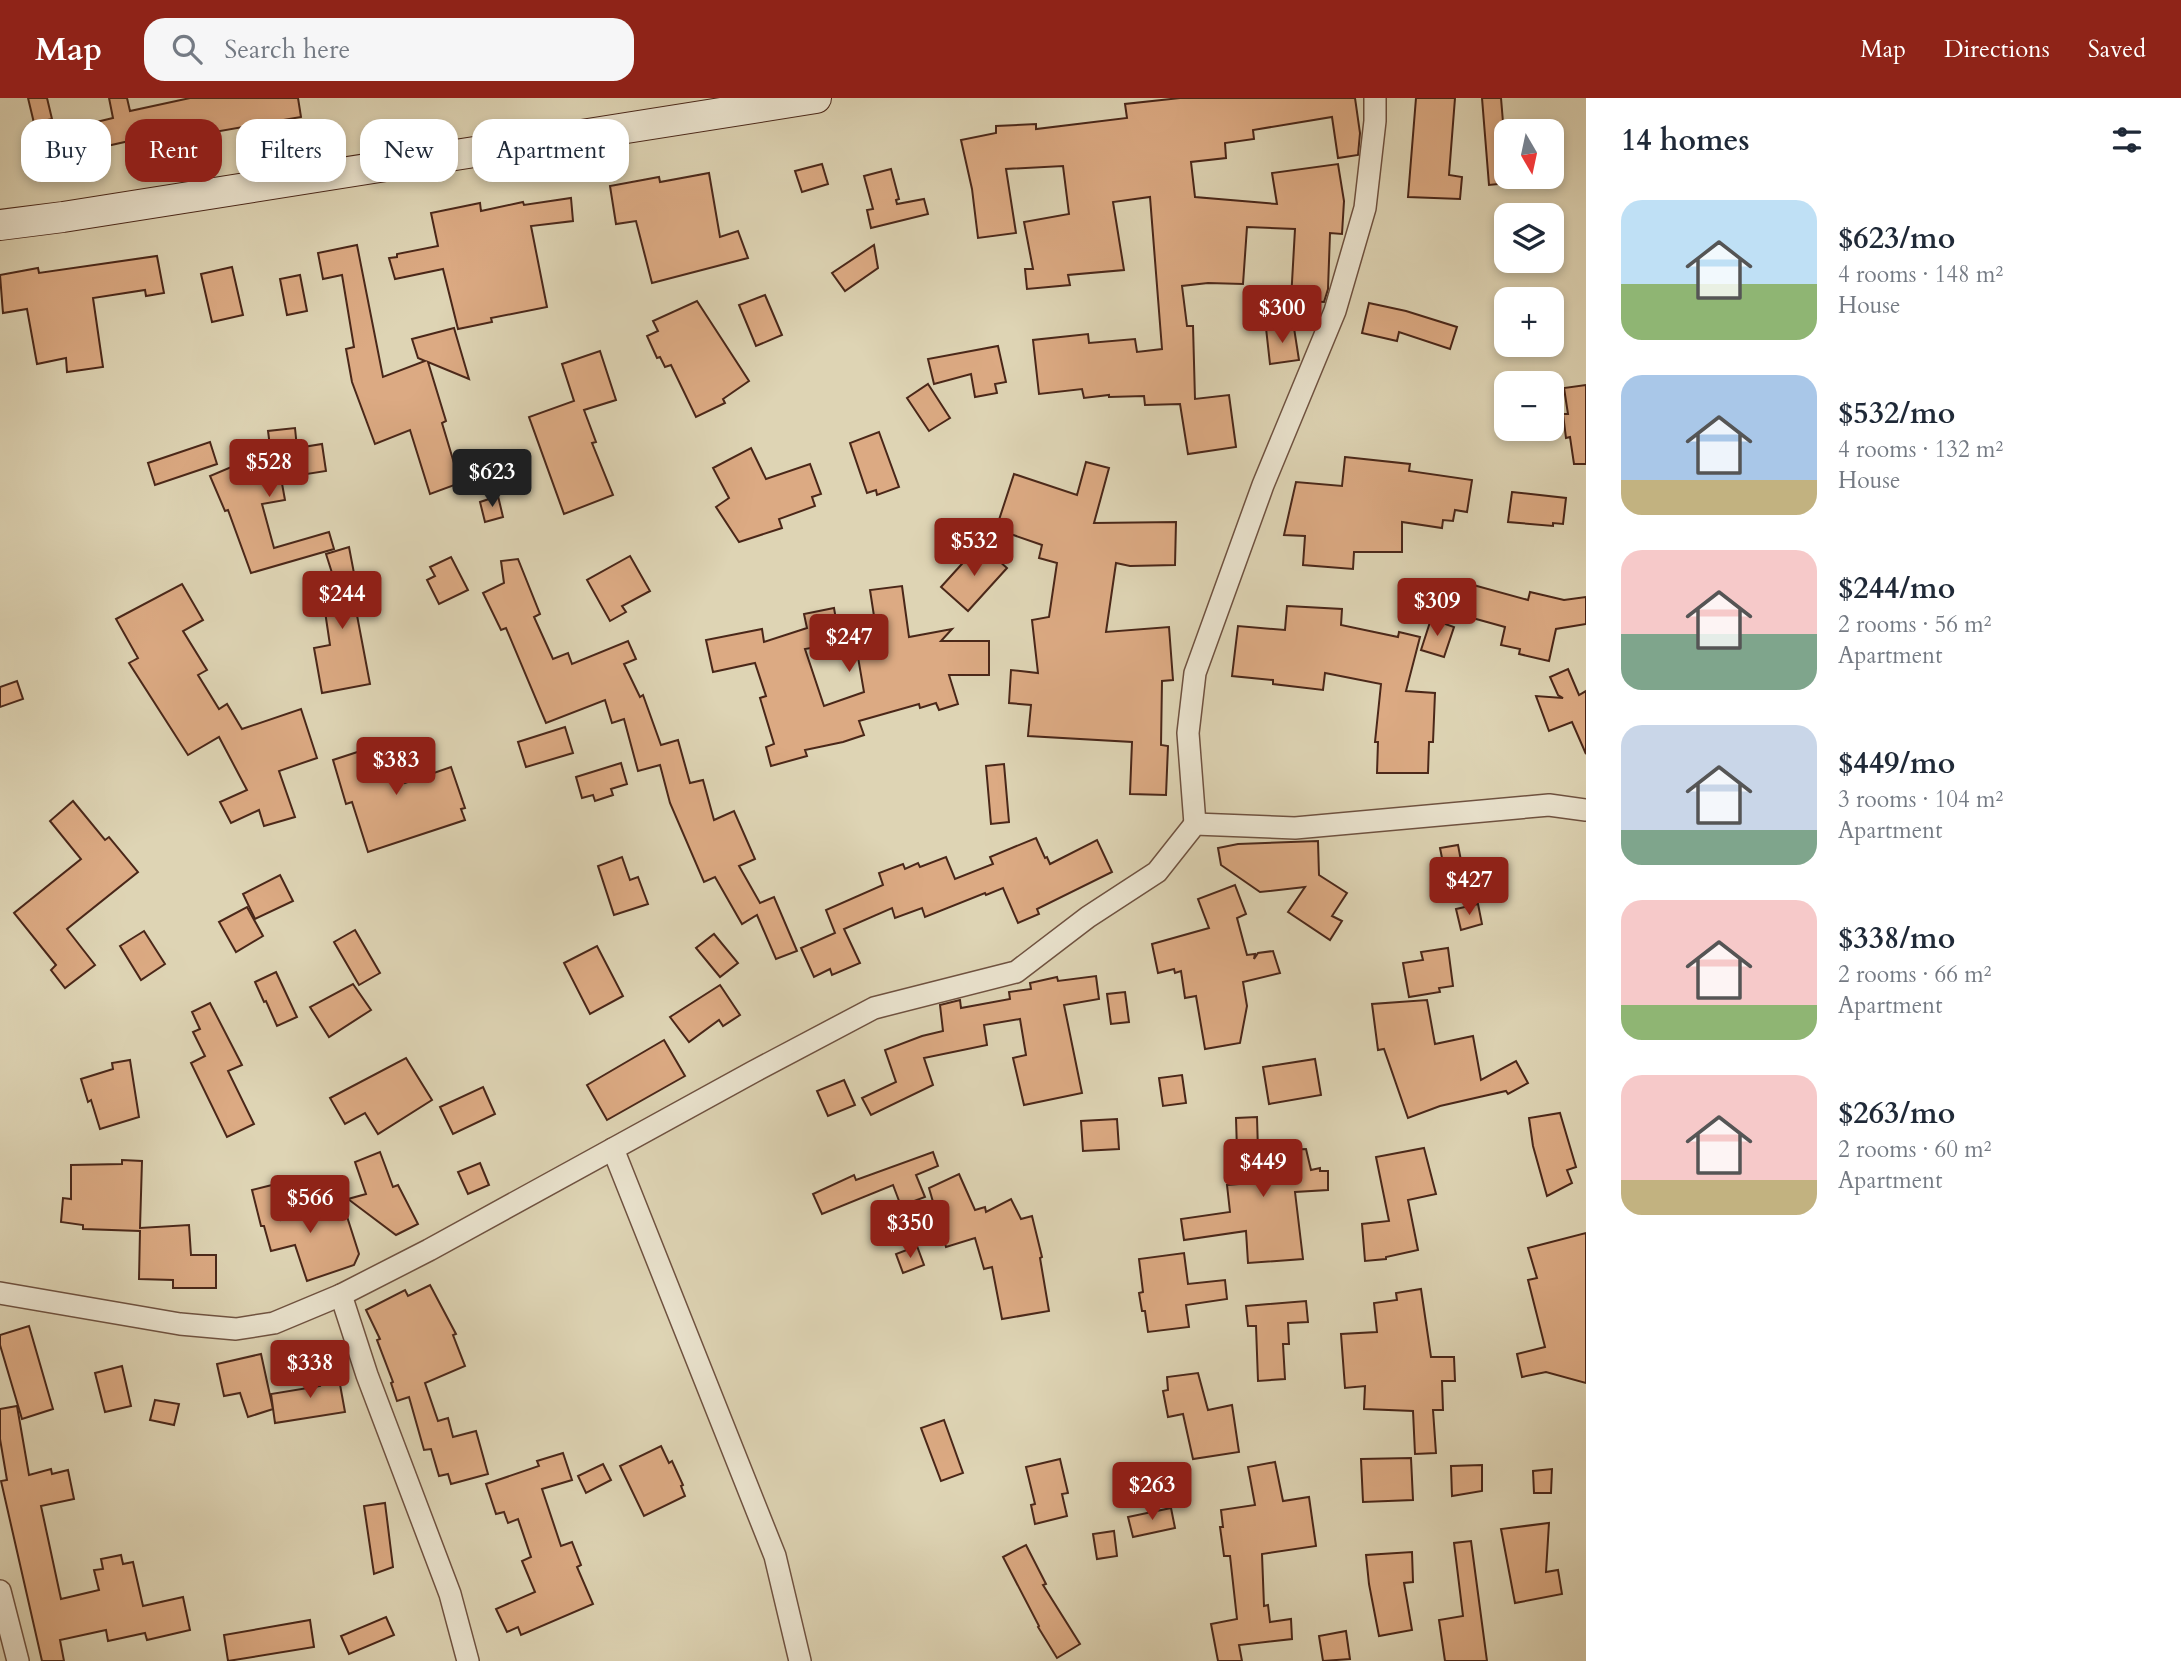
<!DOCTYPE html>
<html lang="en">
<head>
<meta charset="utf-8">
<style>
	:root { --surface:#fff; --page:#f6f6f7; --text:#1f2937; --muted:#747a83; --accent:#8f2418 }
	body { margin:0; font-family:Cardo,serif; background:var(--page); color:var(--text); height:100vh; display:flex; flex-direction:column; font-size:26px; white-space:nowrap }
	* { box-sizing:border-box; margin:0 }
	p { font-size:23px; color:var(--muted) }
	.icon { flex:none; width:38px; height:38px; fill:none; stroke:currentColor; stroke-width:2; stroke-linecap:round; stroke-linejoin:round }
	.map { position:relative; flex:1; overflow:hidden }
	.drawer { display:flex; flex-direction:column; background:var(--surface); width:595px }
	.drawer>* { flex:none }
	.hud { position:absolute; left:21px; top:21px; width:665px; height:63px; display:flex; gap:14px }
	.needle { width:46px; rotate:171deg }
	.fabs { position:absolute; left:1494px; top:21px; display:grid; gap:14px }
	.fabs a { display:grid; place-items:center; width:70px; height:70px; border-radius:14px; background:var(--surface); box-shadow:0 4px 10px #0003; font-size:35px }
	.price { position:absolute; translate:-50% -60px; padding:0 16px; border-radius:7px; background:var(--accent); color:#fff; font-size:23px; line-height:46px; filter:drop-shadow(0 2px 4px #0008) }
	.price::after { content:''; position:absolute; left:50%; top:42px; width:21px; height:16px; margin-left:-10px; background:inherit; clip-path:polygon(0 0,100% 0,50% 100%) }
	.price.on { background:#222; color:#fff }
	ul { padding:0; list-style:none }
	li { display:flex; align-items:center; gap:21px; height:175px; padding:0 35px }
	li span { display:grid; place-items:center; flex:none; width:196px; height:140px; border-radius:21px; color:#555 }
	li>.icon { margin-inline-start:auto }
	span .icon { width:84px; height:84px; fill:#fffc; stroke-width:1 }
	li b { font-size:30px }
	h2 { display:flex; justify-content:space-between; align-items:center; height:84px; padding:0 35px; font-size:30px }
	.chip { padding:0 24px; border-radius:21px; background:var(--surface); box-shadow:0 4px 10px #0003; font-size:24px; line-height:63px }
	.chip.on { background:var(--accent); color:#fff }
	header { display:flex; align-items:center; gap:42px; box-sizing:border-box; height:98px; padding:0 35px; background:var(--accent); color:#fff }
	header strong { font-size:33px }
	nav { display:flex; gap:38px; margin-inline-start:auto; font-size:24px }
	.search { width:490px; height:63px; background:var(--page); display:flex; align-items:center; gap:18px; box-sizing:border-box; padding:0 24px; border-radius:21px; color:var(--muted); font-size:26px }
	main { display:flex; flex:1; min-height:0 }
	.map>svg:first-child { display:block }
	.building { fill:#dcaa83; stroke:#4a2719; stroke-width:2 }
	.lines { fill:none; stroke-linecap:round; stroke-linejoin:round }
	.street-casing { stroke:#6f5240; stroke-width:24 }
	.secondary-casing { stroke:#4a2719; stroke-width:32 }
	.street { stroke:#eae3ce; stroke-width:21 }
	.secondary { stroke:#eae3ce; stroke-width:30 }
</style>
</head>
<body>
<header>
<strong>Map</strong>
<div class="search"><svg class="icon" aria-label="search" viewBox="0 0 24 24"><circle cx="10" cy="10" r="6"/><path d="M15 15l6 6"/></svg>Search here</div>
<nav><a>Map</a><a>Directions</a><a>Saved</a></nav>
</header>
<main>
<div class="map">
<svg width="1586" height="1563" viewBox="0 0 1586 1563">
	<rect width="100%" height="100%" fill="#ded4b4"/>
	<filter id="stains"><feTurbulence type="fractalNoise" baseFrequency=".00286" numOctaves="4"/><feColorMatrix values="0 0 0 0 .2 0 0 0 0 .09 0 0 0 0 .02 0 0 0 .5 -.17"/></filter>
	<radialGradient id="worn" r=".72"><stop offset=".6" stop-color="#630" stop-opacity="0"/><stop offset="1" stop-color="#630" stop-opacity=".3"/></radialGradient>
	<g class="building">
		<polygon points="28,0 47,0 52,21 34,25"/>
		<polygon points="109,0 127,0 130,13 190,0 298,0 301,19 191,38 191,41 149,49 147,39 98,50 92,25 113,20"/>
		<polygon points="1180,0 1355,0 1360,35 1358,57 1338,60 1332,19 1253,32 1254,41 1225,45 1226,60 1191,64 1195,99 1277,106 1272,75 1338,66 1344,103 1342,136 1330,135 1328,191 1324,204 1291,202 1295,131 1247,129 1243,186 1208,185 1182,188 1187,228 1193,228 1195,301 1229,297 1236,349 1188,356 1180,306 1145,307 1144,298 1109,299 1109,297 1084,300 1082,291 1039,296 1033,242 1088,236 1089,245 1135,241 1137,254 1162,251 1150,99 1113,104 1124,172 1068,177 1070,187 1027,191 1025,171 1033,171 1024,124 1069,116 1063,68 1006,71 1016,135 978,140 972,91 961,42 996,35 996,28 1036,26 1036,31 1127,20 1125,6"/>
		<polygon points="1416,0 1455,0 1449,77 1462,79 1460,101 1408,99"/>
		<polygon points="1482,0 1501,0 1508,85 1489,87"/>
		<polygon points="822,66 828,86 802,94 795,73"/>
		<polygon points="891,71 899,101 896,102 897,106 924,101 928,116 871,130 867,112 873,111 864,78"/>
		<polygon points="709,75 720,139 738,133 748,160 652,185 636,123 616,126 610,88 659,79 660,84"/>
		<polygon points="571,100 573,123 531,128 547,209 491,220 492,224 458,231 443,171 395,181 389,160 397,159 397,156 438,148 431,115 480,105 481,113 523,104 524,107"/>
		<polygon points="357,147 383,279 425,263 418,260 412,241 454,230 469,281 428,264 446,323 442,325 460,385 430,396 410,332 375,346 352,284 346,251 354,249 342,177 323,181 318,155"/>
		<polygon points="874,147 878,170 845,193 832,175"/>
		<polygon points="157,158 164,195 146,198 145,192 93,200 103,269 67,274 66,260 37,266 27,211 3,215 0,177 38,170 39,175"/>
		<polygon points="232,169 243,217 212,224 201,176"/>
		<polygon points="300,177 307,213 287,217 280,181"/>
		<polygon points="765,197 782,237 756,248 739,207"/>
		<polygon points="697,203 749,283 723,301 725,305 696,319 671,267 665,269 660,259 657,260 647,238 658,233 653,223"/>
		<polygon points="1369,205 1406,213 1457,229 1450,251 1399,234 1397,243 1362,235"/>
		<polygon points="1266,230 1294,230 1299,262 1270,266"/>
		<polygon points="998,248 1006,284 995,286 997,295 975,299 971,276 934,286 928,261"/>
		<polygon points="600,253 616,302 584,312 596,344 592,345 613,397 564,416 529,319 574,303 562,266"/>
		<polygon points="928,286 950,320 929,333 907,300"/>
		<polygon points="1586,287 1586,366 1574,366 1570,339 1566,340 1563,316 1568,316 1564,290"/>
		<polygon points="295,330 297,350 322,346 326,373 281,380 285,402 262,406 274,450 329,434 334,451 251,475 228,412 225,413 210,378 260,357 271,356 268,333"/>
		<polygon points="879,334 899,389 877,397 876,392 867,395 850,345"/>
		<polygon points="210,344 217,366 155,387 148,365"/>
		<polygon points="751,350 766,381 810,366 821,396 812,399 815,408 779,421 782,430 739,444 716,409 729,400 713,370"/>
		<polygon points="1345,359 1410,366 1409,373 1472,382 1467,414 1455,412 1453,423 1443,422 1442,430 1402,424 1402,454 1354,454 1353,471 1303,467 1305,438 1284,437 1296,384 1342,388"/>
		<polygon points="1086,364 1109,370 1094,425 1176,424 1175,467 1130,468 1116,465 1106,534 1169,529 1173,582 1162,583 1161,647 1168,648 1166,697 1130,696 1132,644 1028,638 1031,607 1009,605 1011,572 1038,575 1032,522 1049,519 1057,465 1039,460 1042,447 996,431 1014,376 1077,397"/>
		<polygon points="1512,394 1566,400 1563,426 1553,425 1553,428 1508,424"/>
		<polygon points="498,398 503,419 485,424 480,404"/>
		<polygon points="980,446 1007,470 968,513 941,489"/>
		<polygon points="349,449 361,512 356,512 370,586 322,595 314,550 330,547 323,500 339,497 326,456"/>
		<polygon points="630,458 650,493 622,508 626,514 610,523 587,482"/>
		<polygon points="451,459 468,492 439,506 427,482 435,478 430,469"/>
		<polygon points="518,461 540,516 534,519 553,561 568,555 572,566 628,543 636,561 624,566 640,599 643,597 661,647 678,642 690,685 703,682 714,722 734,713 755,761 739,768 760,805 774,799 797,853 776,861 757,817 742,826 715,779 704,784 670,705 660,667 638,673 624,621 612,625 605,602 546,625 506,530 501,532 483,495 504,485 501,463"/>
		<polygon points="1466,485 1528,502 1530,494 1564,502 1586,499 1586,526 1556,531 1549,563 1519,556 1520,551 1501,547 1505,529 1458,516"/>
		<polygon points="182,486 203,522 183,533 207,572 198,577 219,611 227,606 242,631 301,611 317,660 279,673 295,719 264,728 259,712 231,725 220,704 247,692 219,639 188,657 129,565 138,560 116,521"/>
		<polygon points="902,488 909,539 952,531 941,543 989,543 989,577 949,577 958,606 939,612 936,605 920,610 919,606 859,623 864,637 843,644 805,652 807,658 771,668 766,649 774,646 760,600 766,598 755,565 713,574 706,542 762,531 764,544 807,530 804,516 834,510 840,545 805,551 824,608 864,594 854,536 876,531 870,492"/>
		<polygon points="1287,508 1342,511 1341,527 1398,539 1399,534 1420,539 1406,593 1435,595 1433,644 1429,644 1428,675 1377,675 1378,644 1375,644 1381,586 1325,575 1323,592 1273,586 1273,582 1232,578 1238,528 1285,532"/>
		<polygon points="1431,521 1454,529 1444,559 1421,552"/>
		<polygon points="1568,571 1579,597 1586,593 1586,656 1572,624 1549,633 1536,598 1563,600 1558,597 1550,579"/>
		<polygon points="17,583 23,601 0,609 0,589"/>
		<polygon points="565,629 573,655 526,669 518,644"/>
		<polygon points="391,643 405,685 451,669 465,710 461,711 465,722 368,754 352,704 346,706 333,662"/>
		<polygon points="621,665 627,686 611,691 613,697 595,703 593,697 582,700 576,679"/>
		<polygon points="1004,666 1009,724 991,726 986,668"/>
		<polygon points="73,703 105,742 109,739 138,774 67,831 95,867 65,890 51,872 56,867 14,815 81,761 50,723"/>
		<polygon points="1036,740 1045,760 1047,759 1050,766 1097,742 1112,774 1037,811 1039,816 1018,825 1003,790 986,797 985,795 925,819 922,810 895,820 892,810 844,831 860,865 832,877 830,871 814,879 801,850 835,835 826,812 883,787 879,775 903,766 905,771 918,765 920,769 946,759 955,781 993,766 990,759"/>
		<polygon points="1318,743 1319,777 1347,795 1332,818 1342,823 1330,842 1288,814 1305,789 1260,794 1221,767 1218,750 1238,746"/>
		<polygon points="1458,747 1462,768 1444,770 1440,750"/>
		<polygon points="622,759 630,782 638,779 648,806 614,817 598,768"/>
		<polygon points="280,777 293,803 255,821 243,796"/>
		<polygon points="1235,787 1246,816 1237,820 1247,857 1255,856 1254,861 1258,855 1273,853 1280,875 1243,884 1247,908 1240,945 1205,951 1196,898 1185,900 1181,873 1175,875 1174,871 1158,875 1152,846 1209,830 1198,801"/>
		<polygon points="1478,806 1482,826 1461,832 1456,811"/>
		<polygon points="247,809 263,838 236,854 219,824"/>
		<polygon points="355,832 380,875 359,887 334,844"/>
		<polygon points="144,833 165,866 141,882 120,848"/>
		<polygon points="714,836 738,865 720,879 696,850"/>
		<polygon points="597,848 623,898 590,916 564,865"/>
		<polygon points="1448,850 1453,888 1439,890 1440,894 1409,899 1403,865 1423,862 1421,854"/>
		<polygon points="276,874 297,919 277,928 266,903 264,904 255,884"/>
		<polygon points="1096,878 1099,901 1064,907 1082,995 1024,1007 1013,960 1026,957 1020,921 984,927 987,947 924,960 933,987 871,1017 862,1000 896,984 885,952 922,938 943,933 940,907 960,902 961,910 1010,901 1009,894 1031,891 1030,885 1057,879 1058,883"/>
		<polygon points="353,886 371,912 329,939 310,909"/>
		<polygon points="720,887 740,917 723,928 719,922 689,944 670,919"/>
		<polygon points="1125,894 1129,924 1111,926 1107,896"/>
		<polygon points="1427,902 1435,946 1473,938 1481,982 1516,963 1528,985 1508,996 1506,993 1440,1008 1408,1020 1384,951 1378,952 1372,906"/>
		<polygon points="210,905 242,967 228,973 254,1026 227,1039 191,965 205,958 193,934 200,931 192,914"/>
		<polygon points="664,942 685,978 607,1022 587,987"/>
		<polygon points="406,960 432,1002 378,1036 365,1015 345,1026 330,1000"/>
		<polygon points="1315,961 1321,997 1269,1006 1263,969"/>
		<polygon points="130,962 139,1019 100,1031 91,1002 88,1004 81,981 113,971 112,965"/>
		<polygon points="1182,977 1186,1005 1163,1008 1159,980"/>
		<polygon points="844,982 855,1007 828,1018 817,993"/>
		<polygon points="483,989 495,1016 453,1036 440,1009"/>
		<polygon points="1560,1015 1576,1069 1567,1072 1572,1085 1547,1098 1533,1048 1529,1020"/>
		<polygon points="1257,1019 1258,1053 1306,1051 1311,1072 1320,1070 1320,1073 1328,1073 1328,1092 1295,1094 1303,1161 1248,1165 1246,1133 1184,1142 1181,1121 1230,1114 1227,1087 1238,1086 1236,1020"/>
		<polygon points="1117,1021 1119,1051 1083,1053 1081,1023"/>
		<polygon points="1424,1050 1436,1096 1408,1102 1418,1152 1386,1159 1386,1161 1365,1163 1362,1126 1389,1123 1376,1059"/>
		<polygon points="380,1054 393,1089 398,1087 418,1126 396,1137 348,1101 366,1096 355,1064"/>
		<polygon points="933,1054 938,1068 916,1077 925,1099 901,1108 893,1087 822,1116 813,1096 854,1077 856,1082"/>
		<polygon points="122,1062 142,1063 140,1130 189,1127 191,1157 216,1157 216,1190 173,1190 173,1182 139,1181 140,1133 83,1131 83,1127 61,1124 63,1100 71,1101 71,1067 122,1066"/>
		<polygon points="480,1065 489,1087 468,1096 458,1074"/>
		<polygon points="959,1076 975,1112 985,1109 986,1114 1011,1101 1021,1121 1032,1118 1042,1159 1040,1160 1049,1213 1002,1221 992,1169 984,1171 975,1140 946,1149 929,1090"/>
		<polygon points="272,1087 281,1122 342,1103 359,1156 354,1167 307,1183 295,1147 271,1153 264,1128 261,1128 252,1092"/>
		<polygon points="1586,1135 1586,1285 1546,1274 1522,1279 1517,1256 1545,1249 1528,1182 1537,1180 1528,1150"/>
		<polygon points="917,1148 924,1167 903,1175 896,1156"/>
		<polygon points="1184,1155 1188,1186 1225,1182 1227,1201 1186,1207 1189,1229 1148,1234 1145,1213 1142,1213 1139,1195 1143,1194 1139,1161"/>
		<polygon points="430,1187 456,1236 453,1237 465,1268 425,1285 438,1323 448,1320 453,1339 476,1333 488,1376 451,1386 448,1376 439,1378 431,1351 424,1352 409,1299 397,1303 391,1285 393,1284 377,1242 380,1241 366,1212 405,1192 408,1198"/>
		<polygon points="1421,1191 1431,1259 1454,1259 1455,1283 1442,1283 1443,1312 1433,1312 1436,1355 1415,1356 1413,1313 1364,1311 1365,1288 1345,1290 1341,1236 1377,1234 1374,1205 1397,1202 1396,1195"/>
		<polygon points="1306,1203 1308,1224 1288,1225 1289,1246 1283,1246 1285,1281 1258,1283 1256,1228 1248,1228 1246,1208"/>
		<polygon points="29,1228 53,1311 22,1321 0,1247 0,1237"/>
		<polygon points="261,1256 273,1311 248,1319 240,1295 224,1298 217,1266"/>
		<polygon points="122,1268 131,1308 105,1314 95,1275"/>
		<polygon points="337,1270 345,1314 275,1325 271,1296 320,1288 317,1274"/>
		<polygon points="1198,1275 1208,1312 1232,1307 1239,1354 1193,1361 1183,1316 1168,1319 1163,1293 1168,1292 1167,1279"/>
		<polygon points="155,1302 179,1306 174,1327 150,1322"/>
		<polygon points="17,1308 29,1377 51,1371 52,1376 68,1372 74,1401 41,1408 61,1501 99,1492 94,1472 103,1471 101,1461 121,1457 123,1466 133,1464 143,1508 183,1499 190,1532 147,1542 145,1535 108,1543 106,1532 60,1542 64,1563 42,1563 1,1383 7,1382 0,1341 0,1311"/>
		<polygon points="944,1322 963,1375 941,1383 921,1330"/>
		<polygon points="661,1348 669,1365 672,1363 683,1387 681,1388 685,1398 644,1418 620,1368"/>
		<polygon points="563,1355 572,1382 542,1391 561,1448 572,1444 581,1467 577,1469 593,1506 521,1537 518,1529 507,1534 496,1511 535,1494 522,1463 531,1459 518,1421 508,1425 504,1414 496,1416 486,1386 539,1368 537,1363"/>
		<polygon points="1411,1360 1413,1402 1363,1404 1361,1361"/>
		<polygon points="1060,1361 1068,1395 1062,1396 1067,1418 1035,1426 1031,1407 1035,1406 1026,1369"/>
		<polygon points="1275,1364 1283,1403 1309,1399 1316,1448 1262,1456 1264,1508 1268,1507 1270,1524 1291,1521 1292,1541 1239,1547 1242,1563 1218,1563 1211,1526 1237,1521 1230,1458 1224,1458 1220,1429 1223,1429 1221,1412 1255,1407 1248,1369"/>
		<polygon points="603,1366 611,1382 586,1395 578,1378"/>
		<polygon points="1482,1367 1482,1393 1452,1398 1451,1368"/>
		<polygon points="1552,1371 1551,1395 1534,1395 1533,1373"/>
		<polygon points="385,1405 393,1469 374,1476 364,1408"/>
		<polygon points="1171,1410 1175,1430 1133,1439 1128,1419"/>
		<polygon points="1549,1425 1546,1474 1558,1472 1562,1496 1515,1505 1501,1431"/>
		<polygon points="1114,1433 1117,1458 1097,1461 1093,1436"/>
		<polygon points="1471,1443 1487,1563 1445,1563 1439,1522 1463,1518 1454,1445"/>
		<polygon points="1026,1447 1046,1486 1043,1487 1080,1546 1057,1560 1038,1529 1039,1528 1003,1459"/>
		<polygon points="1412,1454 1413,1484 1404,1485 1412,1532 1379,1538 1369,1486 1366,1457"/>
		<polygon points="386,1519 394,1537 349,1556 341,1538"/>
		<polygon points="310,1522 314,1549 228,1563 224,1537"/>
		<polygon points="1346,1533 1350,1561 1323,1563 1319,1538"/>
	</g>
	<g class="lines">
		<g class="street-casing">
			<g id="street">
				<polyline points="1195,726 1188,635 1195,575 1263,387 1335,213 1365,110 1375,23 1375,0"/>
				<polyline points="613,1051 775,1458 800,1563"/>
				<polyline points="0,1195 180,1226 236,1231 274,1225 341,1197 429,1152 753,974 874,910 1016,874 1088,819 1157,774 1195,726 1295,730 1549,707 1586,712"/>
				<polyline points="341,1197 367,1277 450,1496 468,1563"/>
				<polyline points="0,1493 18,1563"/>
			</g>
		</g>
		<g class="secondary-casing">
			<polyline id="secondary" points="0,127 63,119 816,0"/>
		</g>
		<use href="#street" class="street"/>
		<use href="#secondary" class="secondary"/>
	</g>
	<rect width="100%" height="100%" filter="url(#stains)"/>
	<rect width="100%" height="100%" fill="url(#worn)"/>
</svg>
<div class="fabs">
<a><svg class="needle" viewBox="-14 -14 28 28"><path d="M0-13l5 13h-10z" fill="#e53935"/><path d="M0 13l5-13h-10z" fill="#747a83"/></svg></a>
<a><svg class="icon" aria-label="layers" viewBox="0 0 24 24"><path d="M12 4l9 5-9 5-9-5zM3 14l9 5 9-5"/></svg></a>
<a>+</a>
<a>−</a>
</div>
<b class="price" style="left:1282px;top:247px">$300</b>
<b class="price" style="left:269px;top:401px">$528</b>
<b class="price on" style="left:492px;top:411px">$623</b>
<b class="price" style="left:974px;top:480px">$532</b>
<b class="price" style="left:342px;top:533px">$244</b>
<b class="price" style="left:1437px;top:540px">$309</b>
<b class="price" style="left:849px;top:576px">$247</b>
<b class="price" style="left:396px;top:699px">$383</b>
<b class="price" style="left:1469px;top:819px">$427</b>
<b class="price" style="left:1263px;top:1101px">$449</b>
<b class="price" style="left:310px;top:1137px">$566</b>
<b class="price" style="left:910px;top:1162px">$350</b>
<b class="price" style="left:310px;top:1302px">$338</b>
<b class="price" style="left:1152px;top:1424px">$263</b>
<div class="hud">
<a class="chip">Buy</a>
<a class="chip on">Rent</a>
<a class="chip">Filters</a>
<a class="chip">New</a>
<a class="chip">Apartment</a>
</div>
</div>
<section class="drawer">
<h2>14 homes<svg class="icon" aria-label="filters" viewBox="0 0 24 24"><path d="M4 7h16M4 17h16"/><circle cx="9" cy="7" r="2"/><circle cx="15" cy="17" r="2"/></svg></h2>
<ul>
<li><span style="background:linear-gradient(#bfe0f5 60%,#8fb573 0)"><svg class="icon" aria-label="home" viewBox="0 0 24 24"><path d="M3 11l9-7 9 7M6 9v11h12V9"/></svg></span><div><b>$623/mo</b><p>4 rooms · 148 m²</p><p>House</p></div></li>
<li><span style="background:linear-gradient(#a9c7e8 75%,#c2b280 0)"><svg class="icon" aria-label="home" viewBox="0 0 24 24"><path d="M3 11l9-7 9 7M6 9v11h12V9"/></svg></span><div><b>$532/mo</b><p>4 rooms · 132 m²</p><p>House</p></div></li>
<li><span style="background:linear-gradient(#f6c9c9 60%,#7fa58c 0)"><svg class="icon" aria-label="home" viewBox="0 0 24 24"><path d="M3 11l9-7 9 7M6 9v11h12V9"/></svg></span><div><b>$244/mo</b><p>2 rooms · 56 m²</p><p>Apartment</p></div></li>
<li><span style="background:linear-gradient(#c9d6e8 75%,#7fa58c 0)"><svg class="icon" aria-label="home" viewBox="0 0 24 24"><path d="M3 11l9-7 9 7M6 9v11h12V9"/></svg></span><div><b>$449/mo</b><p>3 rooms · 104 m²</p><p>Apartment</p></div></li>
<li><span style="background:linear-gradient(#f6c9c9 75%,#8fb573 0)"><svg class="icon" aria-label="home" viewBox="0 0 24 24"><path d="M3 11l9-7 9 7M6 9v11h12V9"/></svg></span><div><b>$338/mo</b><p>2 rooms · 66 m²</p><p>Apartment</p></div></li>
<li><span style="background:linear-gradient(#f6c9c9 75%,#c2b280 0)"><svg class="icon" aria-label="home" viewBox="0 0 24 24"><path d="M3 11l9-7 9 7M6 9v11h12V9"/></svg></span><div><b>$263/mo</b><p>2 rooms · 60 m²</p><p>Apartment</p></div></li>
</ul>
</section>
</main>
</body>
</html>
